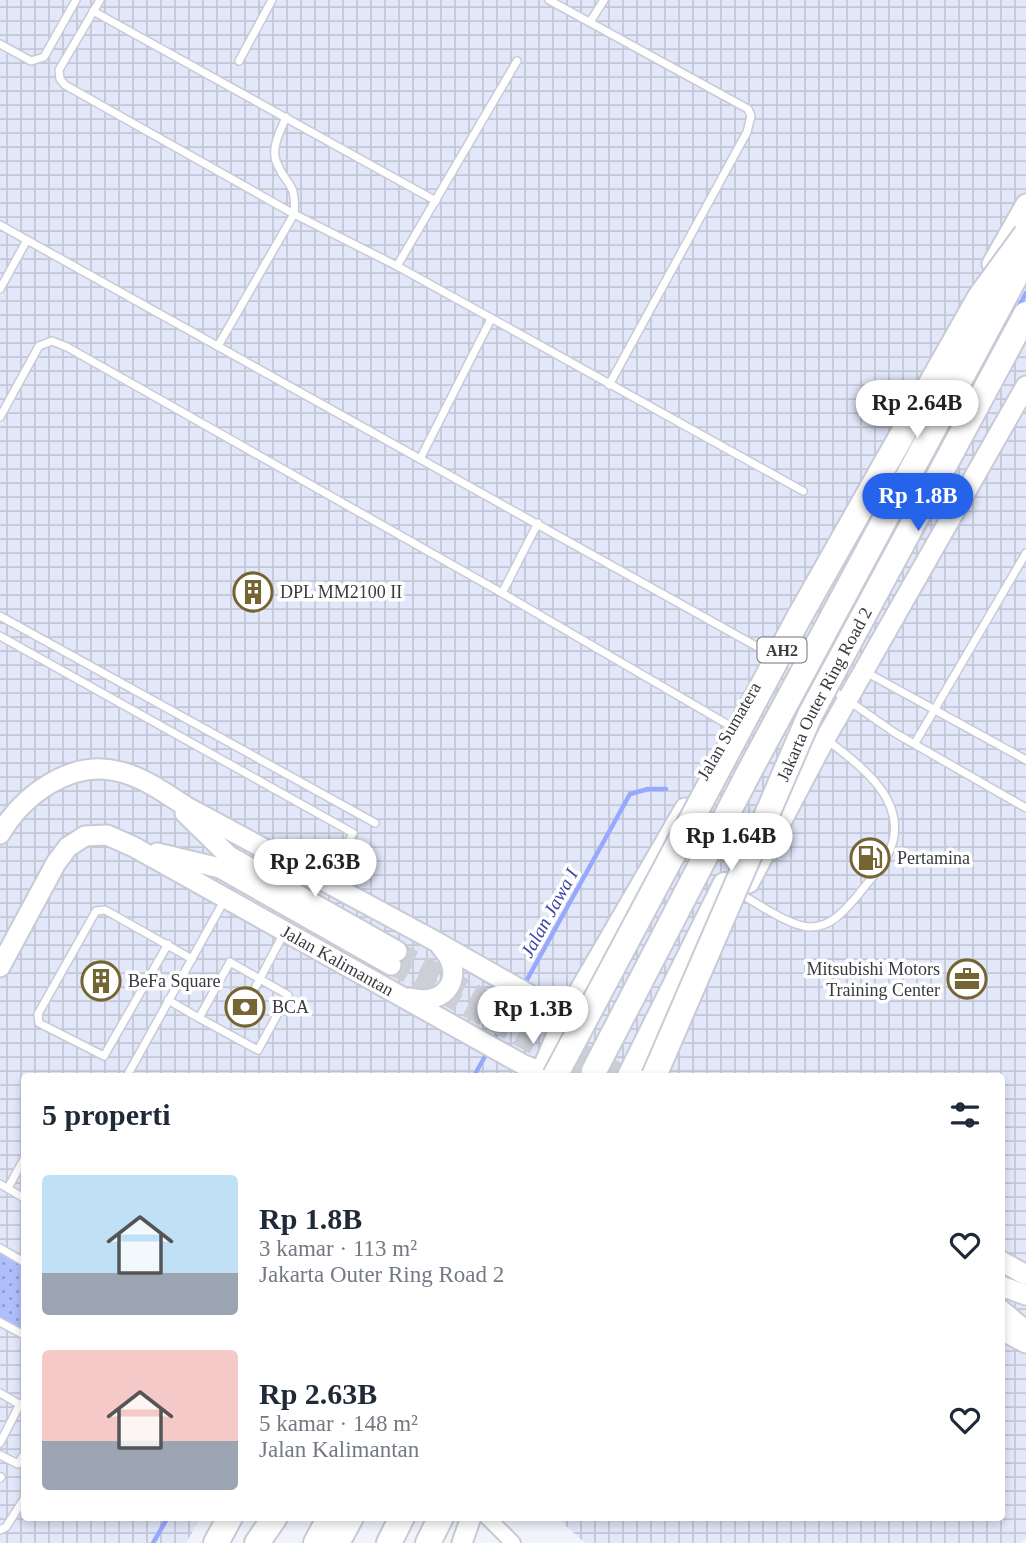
<!DOCTYPE html>
<html lang="id">
<head>
<meta charset="utf-8">
<style>
	:root { --surface:#fff; --page:#f2f2f3; --text:#1f2937; --muted:#747a83; --accent:#2563eb }
	body { margin:0; font-family:Georgia,serif; background:var(--page); color:var(--text); height:100vh; display:flex; flex-direction:column; font-size:26px; white-space:nowrap }
	* { box-sizing:border-box; margin:0 }
	p { font-size:23px; color:var(--muted) }
	.icon { flex:none; width:38px; height:38px; fill:none; stroke:currentColor; stroke-width:2; stroke-linecap:round; stroke-linejoin:round }
	.map { position:relative; flex:1; overflow:hidden }
	.drawer { position:absolute; left:21px; top:1073px; width:984px; height:448px; display:flex; flex-direction:column; background:var(--surface); border-radius:7px; box-shadow:0 4px 10px #0003 }
	.drawer>* { flex:none }
	.price { position:absolute; translate:-50% -60px; padding:0 16px; border-radius:24px; background:#fff; color:#222; font-size:23px; line-height:46px; filter:drop-shadow(0 2px 4px #0008) }
	.price::after { content:''; position:absolute; left:50%; top:42px; width:21px; height:16px; margin-left:-10px; background:inherit; clip-path:polygon(0 0,100% 0,50% 100%) }
	.price.on { background:var(--accent); color:#fff }
	ul { padding:0; list-style:none }
	li { display:flex; align-items:center; gap:21px; height:175px; padding:0 21px }
	li span { display:grid; place-items:center; flex:none; width:196px; height:140px; border-radius:7px; color:#555 }
	li>.icon { margin-inline-start:auto }
	span .icon { width:84px; height:84px; fill:#fffc; stroke-width:1 }
	li b { font-size:30px }
	h2 { display:flex; justify-content:space-between; align-items:center; height:84px; padding:0 21px; font-size:30px }
	.map>svg:first-child { display:block }
	.industrial { fill:url(#industrial-grid) }
	.grass { fill:url(#grass-dots) }
	.lines { fill:none; stroke-linecap:round; stroke-linejoin:round }
	.stream { stroke:#96a9fe; stroke-width:4.5 }
	.secondary-tunnel { stroke:#cdcfd7; stroke-width:19; stroke-dasharray:19 10; stroke-linecap:butt }
	.lane-casing { stroke:#c8cbd5; stroke-width:10 }
	.street-casing { stroke:#c8cbd5; stroke-width:18 }
	.secondary-casing { stroke:#c8cbd5; stroke-width:23 }
	.highway-casing { stroke:#c8cbd5; stroke-width:28 }
	.lane { stroke:#fff; stroke-width:7 }
	.street { stroke:#fff; stroke-width:14 }
	.secondary { stroke:#fff; stroke-width:19 }
	.highway { stroke:#fff; stroke-width:24 }
	.highway-bridge-casing { stroke:#c8cbd5; stroke-width:28; stroke-linecap:butt }
	.highway-bridge { stroke:#fff; stroke-width:24 }
	.labels { text-anchor:middle; dominant-baseline:central; stroke-width:7; stroke-linejoin:round; paint-order:stroke }
	.shield { fill:#fff; stroke:#747578; stroke-width:2 }
	.shield-label { font-size:16px; font-weight:bold; fill:#393a3e }
	.poi-label { font-size:18px; fill:#393a3e; stroke:#fff; text-anchor:start }
	.street-label { font-size:18px; fill:#393a3e; stroke:#fff }
	.water-label { font-size:19px; font-style:italic; fill:#3a44a4; stroke:#fff }
</style>
</head>
<body>
<div class="map">
<svg width="1026" height="1543" viewBox="0 0 1026 1543">
	<defs>
		<pattern id="industrial-grid" width="8" height="8" patternUnits="userSpaceOnUse" patternTransform="scale(1.75)"><rect width="8" height="8" fill="#e2e7f9"/><path d="M0 4h8M4 0v8" fill="none" stroke="#c3c7d6"/></pattern>
		<pattern id="grass-dots" width="8" height="8" patternUnits="userSpaceOnUse" patternTransform="scale(1.75)"><rect width="8" height="8" fill="#afbffc"/><path d="M2 2h.1M6 6h.1" fill="none" stroke="#8f9ccd" stroke-width="1.8" stroke-linecap="round"/></pattern>
	</defs>
	<rect width="100%" height="100%" fill="#f2f4fd"/>
	<polygon class="industrial" points="0,0 1026,0 1026,1538 1020,1543 585,1543 556,1517 1001,1517 1001,1076 24,1076 24,1517 201,1517 186,1543 0,1543"/>
	<polygon class="grass" points="0,1248 24,1262 24,1335 0,1322"/>
	<g class="lines">
		<g class="stream">
			<polyline points="1018,308 1026,293"/>
			<polyline points="836,635 931,465"/>
			<polyline points="524,985 630,794 648,789 666,789"/>
			<polyline points="492,1043 519,996"/>
			<polyline points="474,1076 488,1051"/>
			<polyline points="153,1543 168,1517"/>
		</g>
		<g class="secondary-tunnel">
			<polyline points="397,951 625,1076"/>
			<polyline points="391,965 590,1076"/>
		</g>
		<g class="lane-casing">
			<g id="lane">
				<polyline points="100,0 59,70 60,79 65,85 294,214 397,266 803,491"/>
				<polyline points="549,0 748,109 751,116 747,132 609,385"/>
				<polyline points="93,11 436,201"/>
				<polyline points="590,22 604,0"/>
				<polyline points="0,44 31,61 44,57 76,0"/>
				<polyline points="239,61 272,0"/>
				<polyline points="0,225 826,685 895,733 1026,808"/>
				<polyline points="397,266 517,61"/>
				<polyline points="0,289 27,240"/>
				<path d="M218,346L294,214C297,180 285,186 276,161C271,147 281,130 286,117"/>
				<polyline points="0,417 39,346 52,341 67,347 502,593"/>
				<polyline points="420,459 491,319"/>
				<polyline points="538,523 502,593 732,727"/>
				<polyline points="0,616 375,823"/>
				<polyline points="0,636 353,833 329,883"/>
				<polyline points="864,671 1026,760"/>
				<polyline points="915,743 1026,553"/>
				<path d="M742,895C759,904 791,927 810,927C832,927 845,910 858,895C869,881 889,859 893,841C904,795 856,763 826,739"/>
				<polyline points="168,944 104,1056 39,1023 38,1014 96,911 105,910 192,959"/>
				<polygon points="230,962 288,995 258,1050 199,1018"/>
				<polyline points="256,986 284,933"/>
				<polyline points="168,1000 199,1018"/>
				<polyline points="127,1076 225,899"/>
				<polyline points="0,1184 24,1198"/>
				<polyline points="8,1188 24,1159"/>
				<polyline points="0,1248 24,1262"/>
				<polyline points="0,1322 24,1335"/>
				<polyline points="0,1393 24,1407"/>
				<polyline points="0,1443 20,1404"/>
				<polyline points="0,1455 18,1464 24,1454"/>
				<polyline points="0,1478 1,1477"/>
				<polyline points="0,1530 6,1527 24,1499"/>
			</g>
		</g>
		<g class="street-casing">
			<polyline id="street" points="487,1517 513,1543"/>
		</g>
		<g class="secondary-casing">
			<g id="secondary">
				<polyline points="992,264 1026,204"/>
				<polyline points="185,813 229,856 397,951"/>
				<path d="M0,834C23,795 72,758 121,772C145,778 166,794 187,807L435,941L551,1007L564,1017"/>
				<polyline points="157,853 220,868 391,965"/>
				<polyline points="749,883 825,739 1026,386"/>
				<path id="s1" d="M0,967L56,863L68,847L85,836L107,835L134,847L522,1064L541,1072"/>
				<path d="M410,998C447,1008 467,974 441,947"/>
				<polyline points="542,1076 541,1072 564,1017 685,808"/>
				<polyline points="1001,1261 1026,1275"/>
				<polyline points="1001,1286 1026,1295"/>
				<polyline points="1001,1310 1026,1331"/>
				<polyline points="1001,1330 1026,1343"/>
				<polyline points="462,1543 471,1517"/>
			</g>
		</g>
		<g class="highway-casing">
			<g id="highway">
				<polyline points="630,1076 725,885"/>
				<polyline points="216,1543 230,1517"/>
				<polyline points="257,1543 275,1517"/>
				<polyline points="316,1543 330,1517"/>
				<polyline points="337,1543 351,1517"/>
				<polyline points="389,1543 402,1517"/>
				<polyline points="428,1543 441,1517"/>
			</g>
		</g>
		<use href="#lane" class="lane"/>
		<use href="#street" class="street"/>
		<use href="#secondary" class="secondary"/>
		<use href="#highway" class="highway"/>
		<g class="highway-bridge-casing">
			<g id="highway-bridge">
				<polyline points="594,1071 748,774 1026,257"/>
				<polyline points="555,1076 797,621 980,297 1026,234"/>
				<path id="s2" d="M654,1076L810,715L1026,314"/>
			</g>
		</g>
		<use href="#highway-bridge" class="highway-bridge"/>
	</g>
	<defs>
		<g id="building-ring" transform="scale(2.0125)"><circle r="9.5" fill="#fff" stroke="#746532" stroke-width="1.5"/><path d="M-4-6H4V6H1V3H-1V6H-4ZM-2.5-4.3h1.7v1.8h-1.7ZM.8-4.3h1.7v1.8H.8ZM-2.5-1h1.7V.8h-1.7ZM.8-1h1.7V.8H.8Z" fill="#746532"/></g>
		<g id="fuel-ring" transform="scale(2.0125)"><circle r="9.5" fill="#fff" stroke="#746532" stroke-width="1.5"/><path d="M-5.5-6h7V0h2V4h1.3V-2.5L3-4.5l.8-.8L6-3V5H2.5V1h-1V6h-7ZM-4.2-4.7v3.2H.2V-4.7Z" fill="#746532"/></g>
		<g id="office-ring" transform="scale(2.0125)"><circle r="9.5" fill="#fff" stroke="#746532" stroke-width="1.5"/><path d="M-6-3h4V-5.5h4V-3h4V5H-6ZM-1-4.5V-3h2v-1.5ZM-6 0V1H6V0Z" fill="#746532"/></g>
		<g id="bank-ring" transform="scale(2.0125)"><circle r="9.5" fill="#fff" stroke="#746532" stroke-width="1.5"/><path d="M-6-4H6V4H-6ZM0-2.3a2.3 2.3 0 1 0 0 4.6a2.3 2.3 0 1 0 0-4.6Z" fill="#746532"/></g>
	</defs>
	<g fill-rule="evenodd">
		<use href="#building-ring" x="253" y="592"/>
		<use href="#fuel-ring" x="870" y="858"/>
		<use href="#office-ring" x="967" y="979"/>
		<use href="#building-ring" x="101" y="981"/>
		<use href="#bank-ring" x="245" y="1007"/>
	</g>
	<g class="labels">
		<rect class="shield" x="757.5" y="637.5" width="49" height="25" rx="5"/>
		<g class="shield-label">
			<text x="782" y="650">AH2</text>
		</g>
		<g class="poi-label">
			<text x="280" y="592">DPL MM2100 II</text>
			<text x="897" y="858">Pertamina</text>
			<text x="940" y="969" text-anchor="end">Mitsubishi Motors<tspan x="940" dy="21">Training Center</tspan></text>
			<text x="128" y="981">BeFa Square</text>
			<text x="272" y="1007">BCA</text>
		</g>
		<g class="street-label">
			<text stroke="none"><textPath href="#s2" startOffset="418">Jakarta Outer Ring Road 2</textPath></text>
			<text transform="translate(729 731) rotate(-60)">Jalan Sumatera</text>
			<text stroke="none"><textPath href="#s1" startOffset="443">Jalan Kalimantan</textPath></text>
		</g>
		<g class="water-label">
			<text transform="translate(549 913) rotate(-61)">Jalan Jawa I</text>
		</g>
	</g>
</svg>
<b class="price" style="left:917px;top:440px">Rp 2.64B</b>
<b class="price on" style="left:918px;top:533px">Rp 1.8B</b>
<b class="price" style="left:731px;top:873px">Rp 1.64B</b>
<b class="price" style="left:315px;top:899px">Rp 2.63B</b>
<b class="price" style="left:533px;top:1046px">Rp 1.3B</b>
<section class="drawer">
<h2>5 properti<svg class="icon" aria-label="filters" viewBox="0 0 24 24"><path d="M4 7h16M4 17h16"/><circle cx="9" cy="7" r="2"/><circle cx="15" cy="17" r="2"/></svg></h2>
<ul>
<li><span style="background:linear-gradient(#bfe0f5 70%,#9aa5b1 0)"><svg class="icon" aria-label="home" viewBox="0 0 24 24"><path d="M3 11l9-7 9 7M6 9v11h12V9"/></svg></span><div><b>Rp 1.8B</b><p>3 kamar · 113 m²</p><p>Jakarta Outer Ring Road 2</p></div><svg class="icon" aria-label="heart" viewBox="0 0 24 24"><path d="M12 20l-8-8c-3-5 5-10 8-4 3-6 11-1 8 4z"/></svg></li>
<li><span style="background:linear-gradient(#f6c9c9 65%,#9aa5b1 0)"><svg class="icon" aria-label="home" viewBox="0 0 24 24"><path d="M3 11l9-7 9 7M6 9v11h12V9"/></svg></span><div><b>Rp 2.63B</b><p>5 kamar · 148 m²</p><p>Jalan Kalimantan</p></div><svg class="icon" aria-label="heart" viewBox="0 0 24 24"><path d="M12 20l-8-8c-3-5 5-10 8-4 3-6 11-1 8 4z"/></svg></li>
</ul>
</section>
</div>
</body>
</html>
